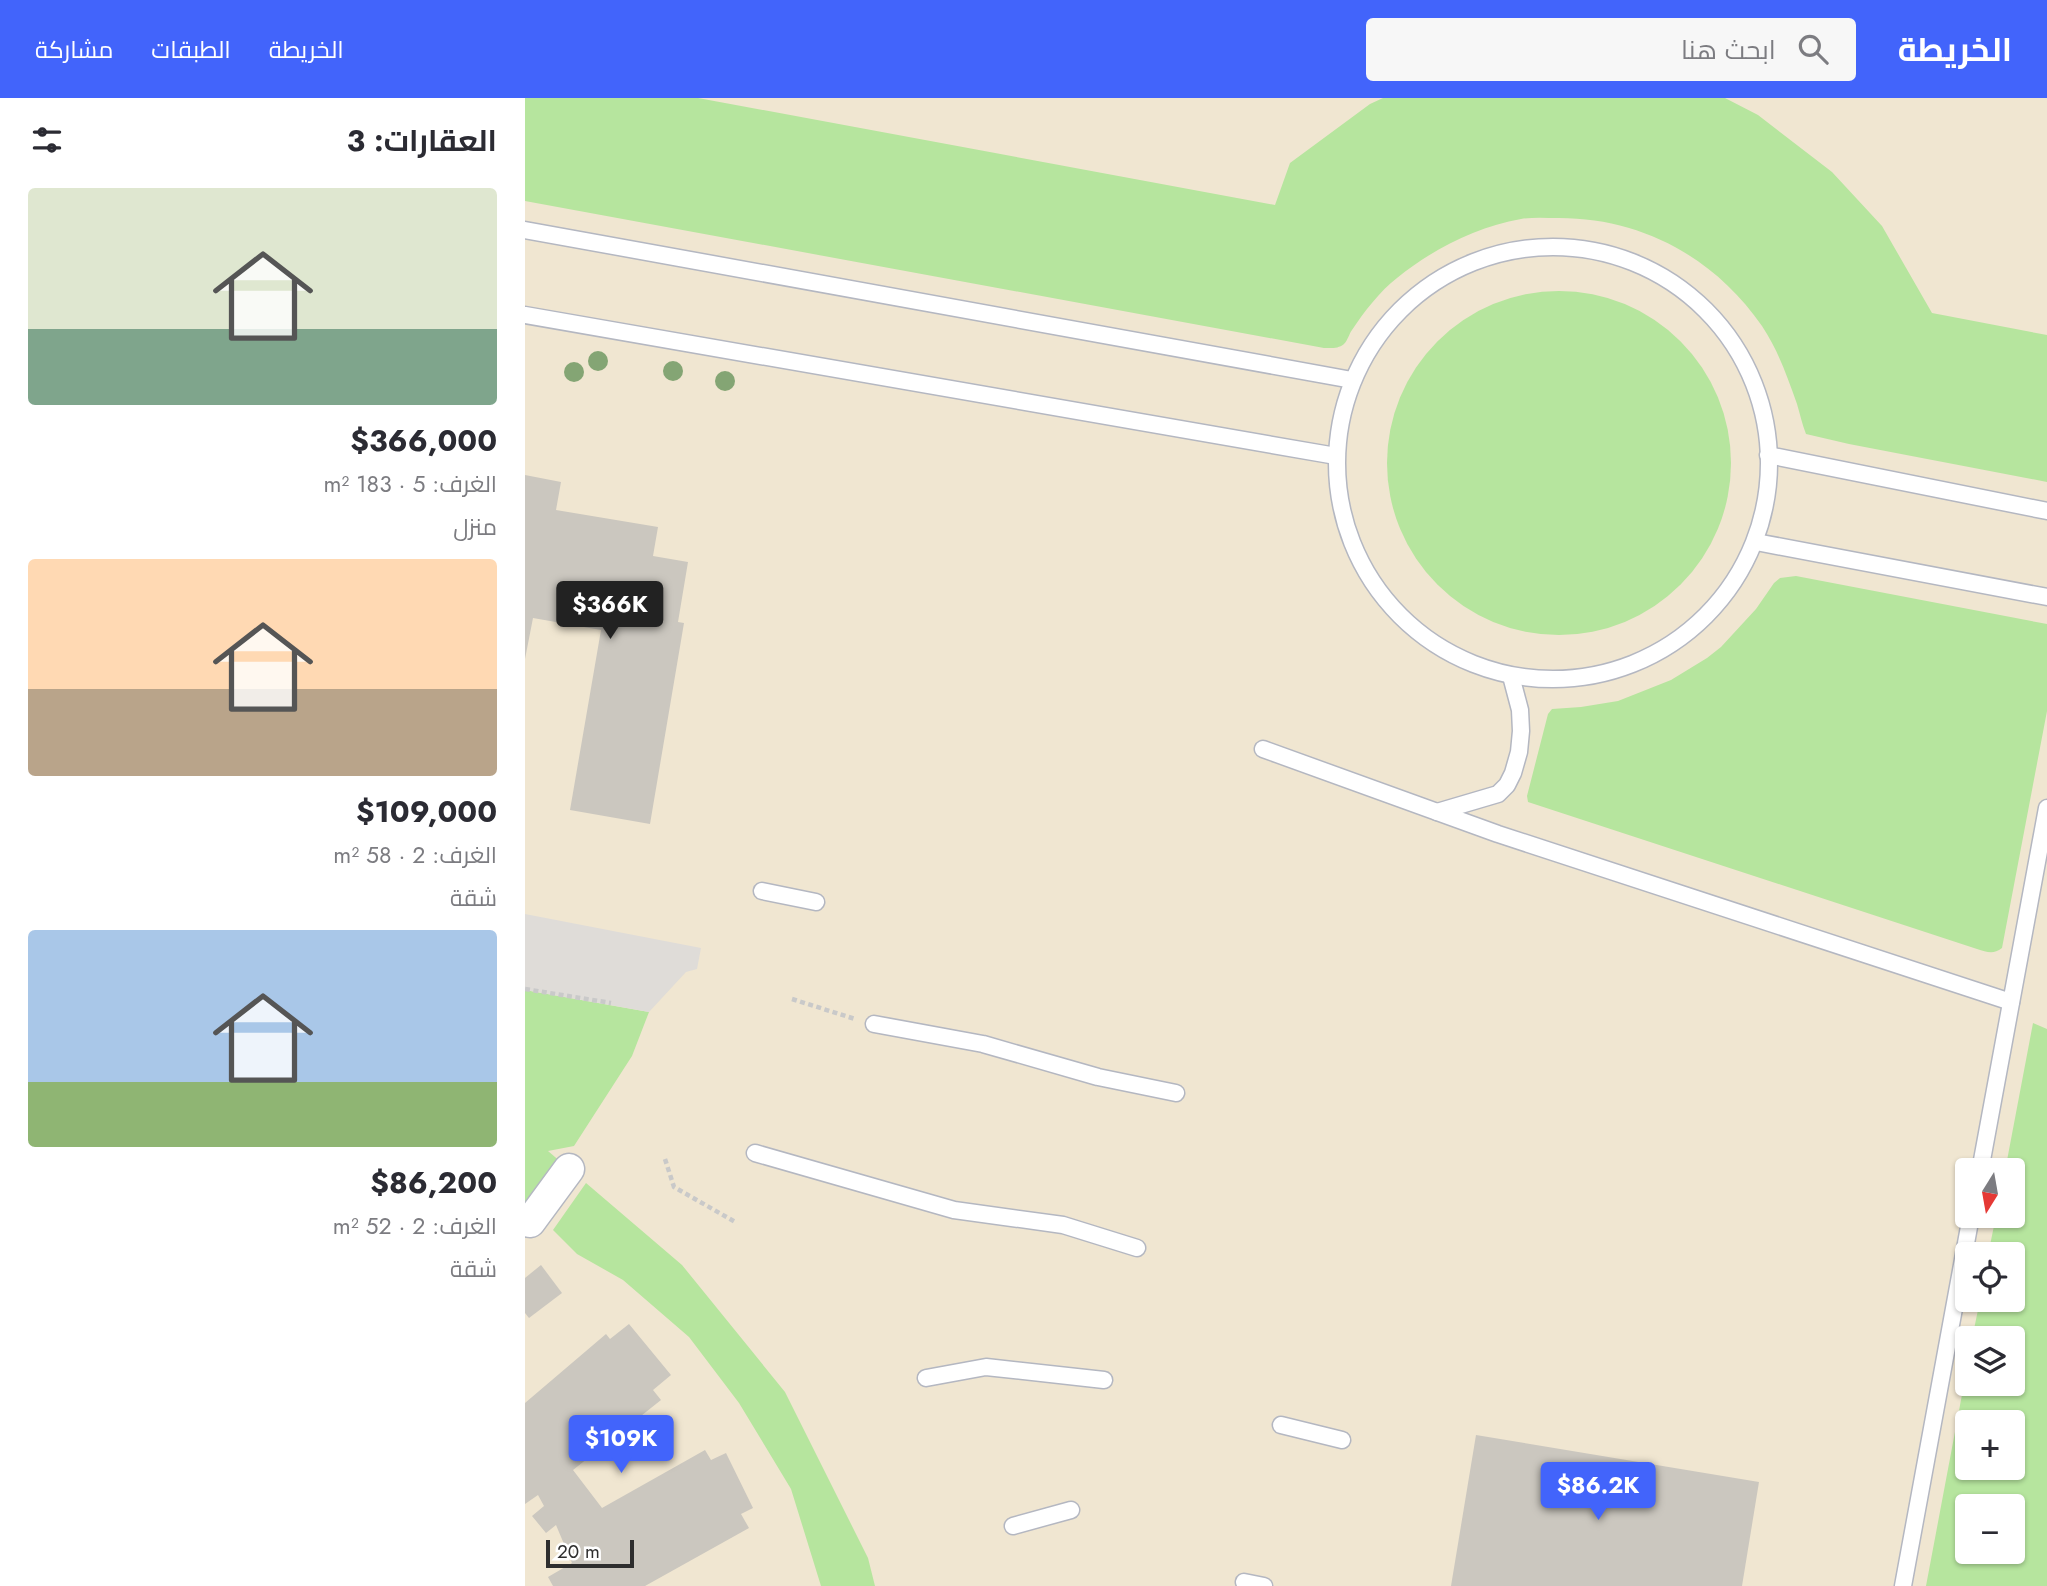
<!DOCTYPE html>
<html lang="ar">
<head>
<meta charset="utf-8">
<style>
	:root { --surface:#fff; --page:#f7f7f7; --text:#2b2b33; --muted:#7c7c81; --accent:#4264fb }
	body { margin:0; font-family:Jost,Cairo,sans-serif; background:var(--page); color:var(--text); direction:rtl; height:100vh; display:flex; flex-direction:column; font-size:26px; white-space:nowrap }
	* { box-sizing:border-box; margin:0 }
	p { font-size:23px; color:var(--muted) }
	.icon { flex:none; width:38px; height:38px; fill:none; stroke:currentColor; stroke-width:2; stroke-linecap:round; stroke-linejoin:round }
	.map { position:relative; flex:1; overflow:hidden; direction:ltr }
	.drawer { display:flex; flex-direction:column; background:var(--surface); width:525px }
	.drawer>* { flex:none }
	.needle { width:46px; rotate:191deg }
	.buttons { position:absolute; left:1430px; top:1060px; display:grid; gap:14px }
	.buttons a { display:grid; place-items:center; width:70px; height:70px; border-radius:7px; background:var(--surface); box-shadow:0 2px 5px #0004; font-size:35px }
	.scale { position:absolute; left:21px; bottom:18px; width:88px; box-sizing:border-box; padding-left:7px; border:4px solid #2e2e2e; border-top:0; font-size:19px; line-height:24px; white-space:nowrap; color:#2e2e2e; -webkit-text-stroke:5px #fff; paint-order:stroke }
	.price { position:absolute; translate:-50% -60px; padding:0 16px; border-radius:7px; background:var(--accent); color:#fff; font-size:23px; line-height:46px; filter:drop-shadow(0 2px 4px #0008) }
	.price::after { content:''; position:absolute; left:50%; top:42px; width:21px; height:16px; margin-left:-10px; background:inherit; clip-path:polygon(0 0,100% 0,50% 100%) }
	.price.on { background:#222; color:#fff }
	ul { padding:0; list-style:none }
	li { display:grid; align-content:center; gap:14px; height:371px; padding:0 28px }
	li span { display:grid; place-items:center; height:217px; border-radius:7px; color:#555 }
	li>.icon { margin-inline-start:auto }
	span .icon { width:126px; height:126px; fill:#fffc; stroke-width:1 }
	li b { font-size:30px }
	h2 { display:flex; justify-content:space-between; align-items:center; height:84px; padding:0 28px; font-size:30px }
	header { display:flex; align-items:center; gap:42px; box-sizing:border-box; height:98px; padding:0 35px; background:var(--accent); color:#fff }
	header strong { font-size:33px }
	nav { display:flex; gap:38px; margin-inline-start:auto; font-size:24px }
	.search { width:490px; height:63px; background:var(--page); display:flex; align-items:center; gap:18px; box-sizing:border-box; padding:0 24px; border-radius:7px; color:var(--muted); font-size:26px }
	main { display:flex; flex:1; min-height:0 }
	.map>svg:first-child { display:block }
	.education { fill:#f0e6d1; fill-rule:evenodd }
	.green { fill:#b6e59e; fill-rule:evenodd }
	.plaza { fill:#dfdcd8 }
	.building { fill:#cbc7bf }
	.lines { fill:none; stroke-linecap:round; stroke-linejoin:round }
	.lane-casing { stroke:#b4b7c1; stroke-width:19 }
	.street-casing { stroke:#b4b7c1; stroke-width:33 }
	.path { stroke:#c9c9c9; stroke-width:4.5; stroke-dasharray:5 3.5; stroke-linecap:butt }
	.lane { stroke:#fff; stroke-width:16 }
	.street { stroke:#fff; stroke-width:30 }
	.tree { fill:#84a574 }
</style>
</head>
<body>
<header>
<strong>الخريطة</strong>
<div class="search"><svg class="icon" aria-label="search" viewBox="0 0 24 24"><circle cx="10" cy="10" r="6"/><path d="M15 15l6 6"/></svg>ابحث هنا</div>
<nav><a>الخريطة</a><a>الطبقات</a><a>مشاركة</a></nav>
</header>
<main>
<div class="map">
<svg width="1522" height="1488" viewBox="0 0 1522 1488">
	<rect width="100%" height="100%" fill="#efe9e1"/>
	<path class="education" d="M0,0H1522V1488H0ZM1442,1073H1488V1118H1442ZM1442,1157H1488V1202H1442ZM1442,1241H1488V1286H1442ZM1442,1325H1488V1370H1442ZM1442,1409H1488V1454H1442Z"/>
	<g class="green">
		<path d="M0,0H173L750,107L765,65L845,6L858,0H1200L1233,17L1307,74L1357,128L1407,215L1522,237V384L1324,346L1281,336C1277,326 1275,316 1272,306C1262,278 1253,252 1237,228C1190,160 1117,120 1034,120C1021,120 1008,119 996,121C951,129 908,151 872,180C855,193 839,214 827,232C824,236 823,242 819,246C813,251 806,250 799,250L0,103Z"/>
		<circle cx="1034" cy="365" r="172"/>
		<path d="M1271,478L1522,526V613L1477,850C1468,857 1462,854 1452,851L1003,704L1002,698L1023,616L1027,611L1056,609L1093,603L1146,582L1182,560L1196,549L1231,511L1249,485L1255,480Z"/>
		<polygon points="0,892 124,914 107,958 49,1048 23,1053 44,1071 0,1116"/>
		<path d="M1508,925L1522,931V1488H1401L1442,1270V1286H1488V1241H1447L1455,1202H1488V1157H1463L1471,1118H1488V1073H1480ZM1442,1325H1488V1370H1442ZM1442,1409H1488V1454H1442Z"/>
		<polygon points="61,1085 157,1167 260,1294 343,1460 350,1488 296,1488 266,1391 214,1305 164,1239 98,1182 52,1156 28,1132"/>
	</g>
	<polygon class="plaza" points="0,816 176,850 172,871 161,874 124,914 0,892"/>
	<g class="building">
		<polygon points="0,377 36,384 31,412 133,429 128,458 163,464 153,524 159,525 125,726 45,712 76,532 8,520 0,561"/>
		<polygon points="16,1167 37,1195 4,1220 0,1215 0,1180"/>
		<polygon points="104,1226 146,1277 128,1292 136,1302 48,1372 77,1410 180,1352 186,1362 201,1355 228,1410 216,1416 224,1430 120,1488 28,1488 23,1479 47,1465 31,1427 21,1435 7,1418 19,1408 13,1397 0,1406 0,1305 81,1236 85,1241"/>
		<polygon points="951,1337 1234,1384 1217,1488 926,1488"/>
	</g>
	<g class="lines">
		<g class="lane-casing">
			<g id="lane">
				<polyline points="0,132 827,282"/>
				<circle cx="1028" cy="365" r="216"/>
				<polyline points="0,217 811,358"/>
				<polyline points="1243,357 1522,413"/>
				<polyline points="1231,444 1522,499"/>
				<polyline points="738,651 973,736 1486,904"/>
				<polyline points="912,714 973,696 982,687 988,675 994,654 996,633 995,612 986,578"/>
				<polyline points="237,793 291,804"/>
				<polyline points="349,926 458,946 573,979 651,995"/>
				<polyline points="230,1055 429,1112 538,1127 612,1150"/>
				<polyline points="1455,1073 1522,710"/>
				<polyline points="401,1280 461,1269 579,1282"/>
				<polyline points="756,1327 817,1342"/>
				<polyline points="488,1428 546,1412"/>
				<polyline points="719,1484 739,1488"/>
				<polyline points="1378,1488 1446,1118"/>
			</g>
		</g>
		<g class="street-casing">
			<polyline id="street" points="5,1124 44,1071"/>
		</g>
		<g class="path">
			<polyline points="0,891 86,905"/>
			<polyline points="267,901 330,921"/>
			<polyline points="140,1061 149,1089 212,1125"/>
		</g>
		<use href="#lane" class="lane"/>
		<use href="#street" class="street"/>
	</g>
	<g class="tree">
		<circle cx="73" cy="263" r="10"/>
		<circle cx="148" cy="273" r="10"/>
		<circle cx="49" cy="274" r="10"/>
		<circle cx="200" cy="283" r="10"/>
	</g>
</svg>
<div class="buttons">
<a><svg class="needle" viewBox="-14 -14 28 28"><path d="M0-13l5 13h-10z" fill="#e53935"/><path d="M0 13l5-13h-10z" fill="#7c7c81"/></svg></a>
<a><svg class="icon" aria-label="locate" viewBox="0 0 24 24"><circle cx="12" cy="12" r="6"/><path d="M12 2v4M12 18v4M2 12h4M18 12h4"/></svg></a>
<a><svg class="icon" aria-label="layers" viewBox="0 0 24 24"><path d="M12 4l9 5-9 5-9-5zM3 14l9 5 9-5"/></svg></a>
<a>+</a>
<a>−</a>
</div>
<div class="scale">20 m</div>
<b class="price on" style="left:85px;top:543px">$366K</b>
<b class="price" style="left:96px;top:1377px">$109K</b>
<b class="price" style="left:1073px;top:1424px">$86.2K</b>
</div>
<section class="drawer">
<h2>العقارات: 3<svg class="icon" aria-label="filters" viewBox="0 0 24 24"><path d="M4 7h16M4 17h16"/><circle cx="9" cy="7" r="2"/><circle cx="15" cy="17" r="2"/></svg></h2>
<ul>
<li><span style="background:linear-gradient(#dfe7d0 65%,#7fa58c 0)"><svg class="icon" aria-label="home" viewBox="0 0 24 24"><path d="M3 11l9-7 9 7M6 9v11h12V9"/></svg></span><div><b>$366,000</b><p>الغرف: 5 · 183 m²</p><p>منزل</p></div></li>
<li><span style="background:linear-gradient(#ffd9b3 60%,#b9a48a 0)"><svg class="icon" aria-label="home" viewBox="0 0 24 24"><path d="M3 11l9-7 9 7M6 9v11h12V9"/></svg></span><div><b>$109,000</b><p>الغرف: 2 · 58 m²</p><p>شقة</p></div></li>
<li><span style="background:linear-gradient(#a9c7e8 70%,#8fb573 0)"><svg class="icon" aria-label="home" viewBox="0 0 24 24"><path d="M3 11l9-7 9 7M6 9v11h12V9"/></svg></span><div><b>$86,200</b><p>الغرف: 2 · 52 m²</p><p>شقة</p></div></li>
</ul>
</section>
</main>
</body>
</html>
